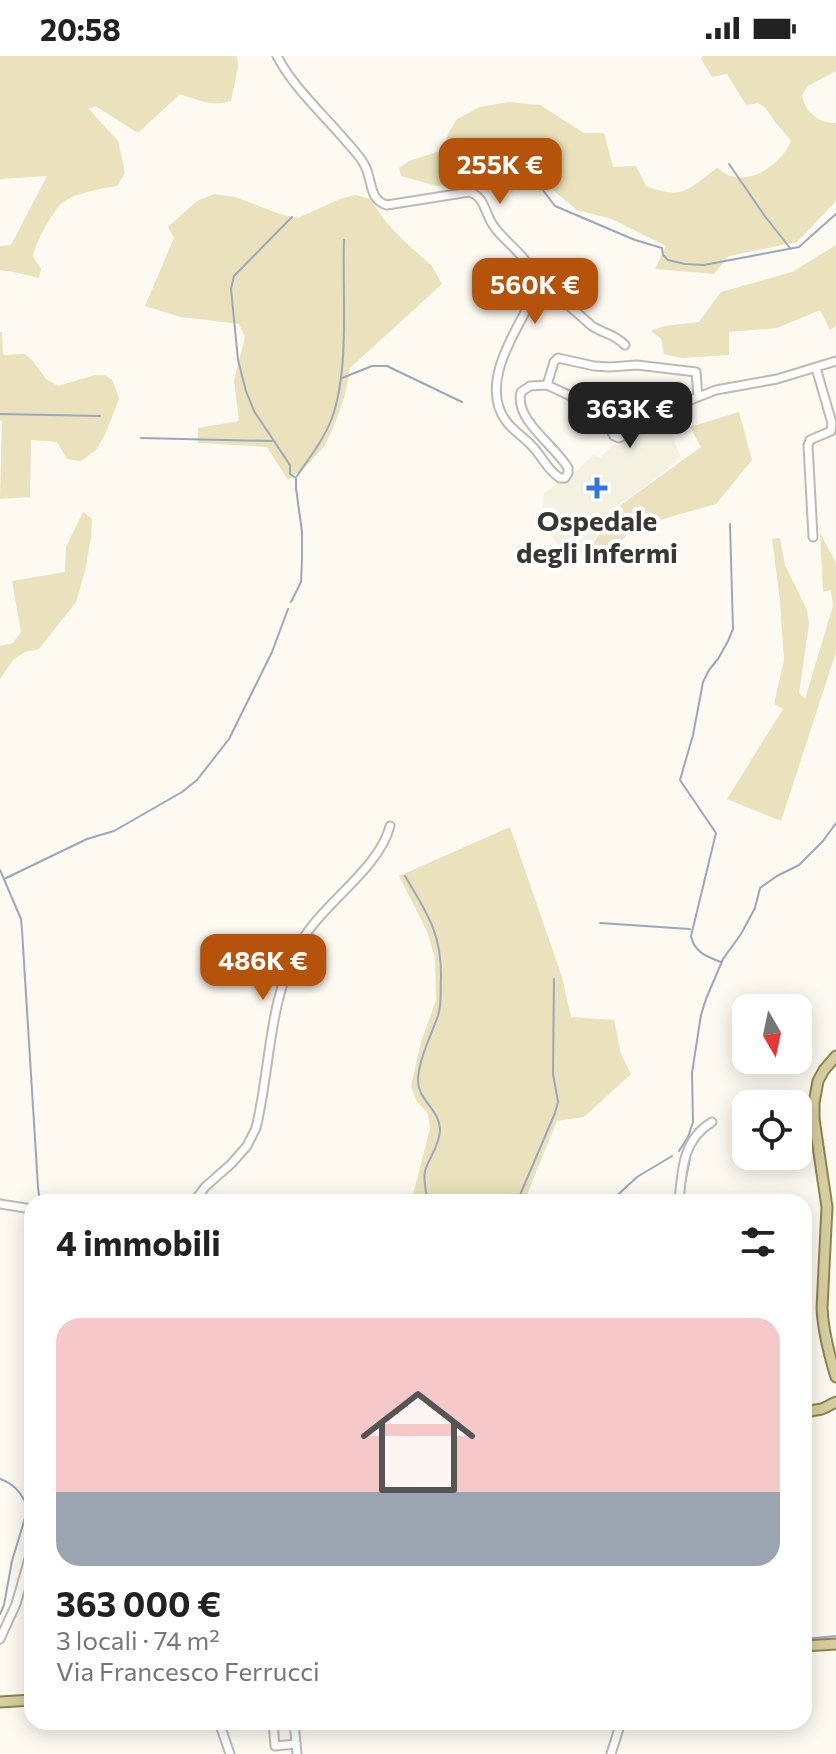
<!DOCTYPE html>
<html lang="it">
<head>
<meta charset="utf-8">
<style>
	:root { --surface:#fff; --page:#f2f2f2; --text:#222; --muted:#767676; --line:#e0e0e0; --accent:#b45309 }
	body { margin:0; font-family:Commissioner,sans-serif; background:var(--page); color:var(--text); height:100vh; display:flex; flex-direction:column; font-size:30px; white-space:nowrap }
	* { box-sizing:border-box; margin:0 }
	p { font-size:26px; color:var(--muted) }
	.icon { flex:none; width:44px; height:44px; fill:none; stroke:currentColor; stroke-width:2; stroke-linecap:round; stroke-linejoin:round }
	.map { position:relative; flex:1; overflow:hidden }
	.side { position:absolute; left:24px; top:1138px; width:788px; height:536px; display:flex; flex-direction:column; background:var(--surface); border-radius:24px; box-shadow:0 4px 20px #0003 }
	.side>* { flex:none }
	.needle { width:52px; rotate:171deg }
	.tools { position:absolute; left:732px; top:938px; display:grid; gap:16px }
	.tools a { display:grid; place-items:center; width:80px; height:80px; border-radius:16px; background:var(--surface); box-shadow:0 4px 20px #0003; font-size:40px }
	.price { position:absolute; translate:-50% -68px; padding:0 18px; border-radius:16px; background:var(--accent); color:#fff; font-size:26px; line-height:52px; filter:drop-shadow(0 2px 4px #0008) }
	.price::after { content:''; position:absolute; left:50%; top:48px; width:24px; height:18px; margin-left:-12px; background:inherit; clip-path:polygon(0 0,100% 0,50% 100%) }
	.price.current { background:#222; color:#fff }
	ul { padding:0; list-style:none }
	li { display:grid; align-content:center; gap:16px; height:424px; padding:0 32px }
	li+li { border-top:2px solid var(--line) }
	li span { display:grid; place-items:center; height:248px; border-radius:24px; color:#555 }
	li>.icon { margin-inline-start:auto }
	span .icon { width:144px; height:144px; fill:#fffc; stroke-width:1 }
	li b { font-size:34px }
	h2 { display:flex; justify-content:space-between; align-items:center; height:96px; padding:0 32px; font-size:34px }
	.status { display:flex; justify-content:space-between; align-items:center; height:56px; padding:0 40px; background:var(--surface); direction:ltr }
	.status svg { height:22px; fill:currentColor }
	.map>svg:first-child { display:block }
	.built { fill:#f3f1e0 }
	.green { fill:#e9e2bc }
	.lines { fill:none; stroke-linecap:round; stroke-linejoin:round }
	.stream { stroke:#9ba8bb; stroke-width:2 }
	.minor-casing { stroke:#bcbab2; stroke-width:11 }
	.major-casing { stroke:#8e8450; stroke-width:13 }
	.minor { stroke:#fff; stroke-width:7 }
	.major { stroke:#d7ce9f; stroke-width:9 }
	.poi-dot { fill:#3075e2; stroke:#fff; stroke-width:3 }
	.labels { text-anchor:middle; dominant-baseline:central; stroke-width:8; stroke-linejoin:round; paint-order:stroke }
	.poi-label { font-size:28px; font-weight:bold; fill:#383734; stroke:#fff }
</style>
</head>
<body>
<div class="status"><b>20:58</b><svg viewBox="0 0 49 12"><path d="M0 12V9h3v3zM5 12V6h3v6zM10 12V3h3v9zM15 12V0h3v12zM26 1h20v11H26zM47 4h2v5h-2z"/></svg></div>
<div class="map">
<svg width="836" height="1698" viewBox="0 0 836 1698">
	<rect width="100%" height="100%" fill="#fcfaf1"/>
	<polygon class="built" points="669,360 676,377 673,379 675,384 674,385 681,401 652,425 612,454 587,497 570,500 557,488 545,469 543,455 544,437 579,413 593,399 600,402 614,388 617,390"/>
	<g class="green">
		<path d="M0,0H237L238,11L231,45C213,51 197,44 180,38L138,77L97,51L88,52L118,85L125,117L117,130C103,132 71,138 61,148C51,158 36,186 33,200L41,213L39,222L14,216L0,214V190L11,189L47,120L0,123Z"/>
		<path d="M703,0H836V15L808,30L802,39C805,57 819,67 836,67V145L797,186L729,200L714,218L655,213L666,190L612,163L577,154L541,124L526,117L469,127L437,130L401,120L399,112L409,105L443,94L448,78L457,63L480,51L509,46L540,49L584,77H604L613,111L636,110L646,130C684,144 687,134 717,112C721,114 724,117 728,119C752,129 782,107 791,85C786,78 782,74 777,68C769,59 769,54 758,47L746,49L727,18L712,21L701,3Z"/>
		<polygon points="214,138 235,141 283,159 298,162 340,143 355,139 370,143 386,166 404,185 432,210 442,228 350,312 345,339 335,368 324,391 306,410 288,424 267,391 198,387 198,372 239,365 234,324 245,281 239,268 181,261 145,250 174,182 168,171 197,145"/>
		<polygon points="836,189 836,270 830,274 820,254 777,272 729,276 729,299 682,302 664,298 661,283 651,275 664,270 699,266 721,236 792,216"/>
		<polygon points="0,276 2,276 3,299 25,298 33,305 46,323 58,330 95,319 105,319 113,325 119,343 105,379 96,394 81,405 67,403 57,386 31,384 30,441 0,443 2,365 0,364"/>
		<polygon points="739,356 752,404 716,448 642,469 630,476 610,495 585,501 615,453 701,391 690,371"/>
		<polygon points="83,456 92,463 91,481 85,515 76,546 39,593 25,596 13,604 0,623 0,590 13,587 21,576 12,525 65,516 66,491"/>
		<polygon points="820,477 836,507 836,596 781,765 727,743 783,653 774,648 784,604 780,545 772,483 780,482 785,509 807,554 809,568 799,637 805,643 833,550 831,534 823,536"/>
		<polygon points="510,771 562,921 571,961 614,964 621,998 631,1018 584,1061 557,1065 524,1146 411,1146 430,1073 428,1058 416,1044 411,1030 421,986 436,944 435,902 427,875 399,820"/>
	</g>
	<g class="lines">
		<g class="stream">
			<polyline points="729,108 764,159 790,192"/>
			<polyline points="542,133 555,150 635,184 662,192 663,199 668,204 685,208 704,209 799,191 836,158"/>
			<polyline points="342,322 372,310 387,310 462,346"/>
			<polyline points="0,358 100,360"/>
			<polyline points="141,382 272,385"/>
			<path d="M297,420C310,401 324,383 332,362C350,311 342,238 344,184"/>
			<polyline points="291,546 301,526 302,504 302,476 296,432 296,422 290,418 290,409 254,355 246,335 238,304 231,233 234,220 292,161"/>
			<polyline points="0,814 21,863 22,874 38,1131 40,1146"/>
			<path d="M405,820C427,857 442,878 441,923C440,936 442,947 438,960C431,979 418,1005 418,1025C418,1044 441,1055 440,1075C439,1090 429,1102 425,1115C423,1125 426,1136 428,1146"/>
			<polyline points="4,823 87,783 114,775 182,736 197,724 229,683 272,596 288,553"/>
			<polyline points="600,867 690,873"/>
			<path d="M721,906C707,901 694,896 691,880L716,777L680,724L693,679L703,626L709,614L718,603L728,585L733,573L730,468"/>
			<polyline points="679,1095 688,1081 693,1066 692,1017 701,959 706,943 723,903 741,878 755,852 760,832 777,820 799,809 823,785 836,767"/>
			<polyline points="684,1132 690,1102"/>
			<polyline points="517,1146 555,1057 558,1046 553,1018 554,923"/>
			<polyline points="610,1146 637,1121 672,1100"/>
			<polyline points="32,1342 32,1353"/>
			<path d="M0,1423C15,1428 22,1438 28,1452"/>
			<polyline points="0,1558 4,1549 12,1505 28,1452 32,1446"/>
			<polyline points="804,1583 836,1580"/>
		</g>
		<g class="minor-casing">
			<g id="minor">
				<path d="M277,0C293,31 322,57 344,83C351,91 359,99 364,108C373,123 368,144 387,149L469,136C485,140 485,158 493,169C506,189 533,202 535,228C536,240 527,252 522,262C506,291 483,334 506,365C513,375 524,381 532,390C542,400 547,414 560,422H565L568,417V412C555,389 514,364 521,336L530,330L547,329L588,348L609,352L688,345L716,334L777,323L836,305"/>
				<path d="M535,229L550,233L592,270C606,279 613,277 625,289"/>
				<polyline points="547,329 554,306 558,302 594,310 610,311 637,309 696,316 698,340"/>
				<polyline points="609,352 608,369 614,380 619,382 669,355 672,346"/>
				<polyline points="813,481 808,389 810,384 831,375 832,367 816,312"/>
				<path d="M194,1146L205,1131L231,1108L247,1090L256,1072C271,1011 268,941 301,886C324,846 379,813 390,770"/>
				<path d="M679,1146C682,1115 682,1084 712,1066"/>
				<polyline points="0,1148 32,1153"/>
				<polyline points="0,1583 16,1548 32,1492"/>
				<polyline points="219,1666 230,1698"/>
				<polyline points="273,1666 275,1690 296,1688"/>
				<polyline points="294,1666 297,1698"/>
				<polyline points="611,1698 621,1666"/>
			</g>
		</g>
		<g class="major-casing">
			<g id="major">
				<path d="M836,1000L824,1014L818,1025L814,1047V1063L827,1151L822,1252C823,1276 829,1298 836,1321"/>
				<polyline points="804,1356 822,1353 836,1346"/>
				<polyline points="804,1590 836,1588"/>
				<polyline points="0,1646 32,1644"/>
			</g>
		</g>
		<use href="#minor" class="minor"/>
		<use href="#major" class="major"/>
	</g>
	<path class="poi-dot" d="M593 420h8v8h8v8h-8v8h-8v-8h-8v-8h8z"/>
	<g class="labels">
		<g class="poi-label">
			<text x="597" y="464">Ospedale<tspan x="597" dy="32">degli Infermi</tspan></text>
		</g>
	</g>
</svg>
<div class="tools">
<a><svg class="needle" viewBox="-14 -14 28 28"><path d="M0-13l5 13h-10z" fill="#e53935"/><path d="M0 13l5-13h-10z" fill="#767676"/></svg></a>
<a><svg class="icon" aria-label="locate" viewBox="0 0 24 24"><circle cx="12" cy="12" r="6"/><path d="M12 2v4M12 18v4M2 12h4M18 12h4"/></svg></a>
</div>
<b class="price" style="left:500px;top:150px">255K €</b>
<b class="price" style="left:535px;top:270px">560K €</b>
<b class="price current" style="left:630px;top:394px">363K €</b>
<b class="price" style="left:263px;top:946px">486K €</b>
<section class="side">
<h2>4 immobili<svg class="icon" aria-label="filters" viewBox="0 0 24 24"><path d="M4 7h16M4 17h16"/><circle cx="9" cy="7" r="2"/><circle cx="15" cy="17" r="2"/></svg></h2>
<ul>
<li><span style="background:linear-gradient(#f6c9c9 70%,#9aa5b1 0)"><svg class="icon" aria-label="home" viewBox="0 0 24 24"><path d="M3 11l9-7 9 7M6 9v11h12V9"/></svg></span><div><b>363 000 €</b><p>3 locali · 74 m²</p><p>Via Francesco Ferrucci</p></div></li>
</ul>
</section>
</div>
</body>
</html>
